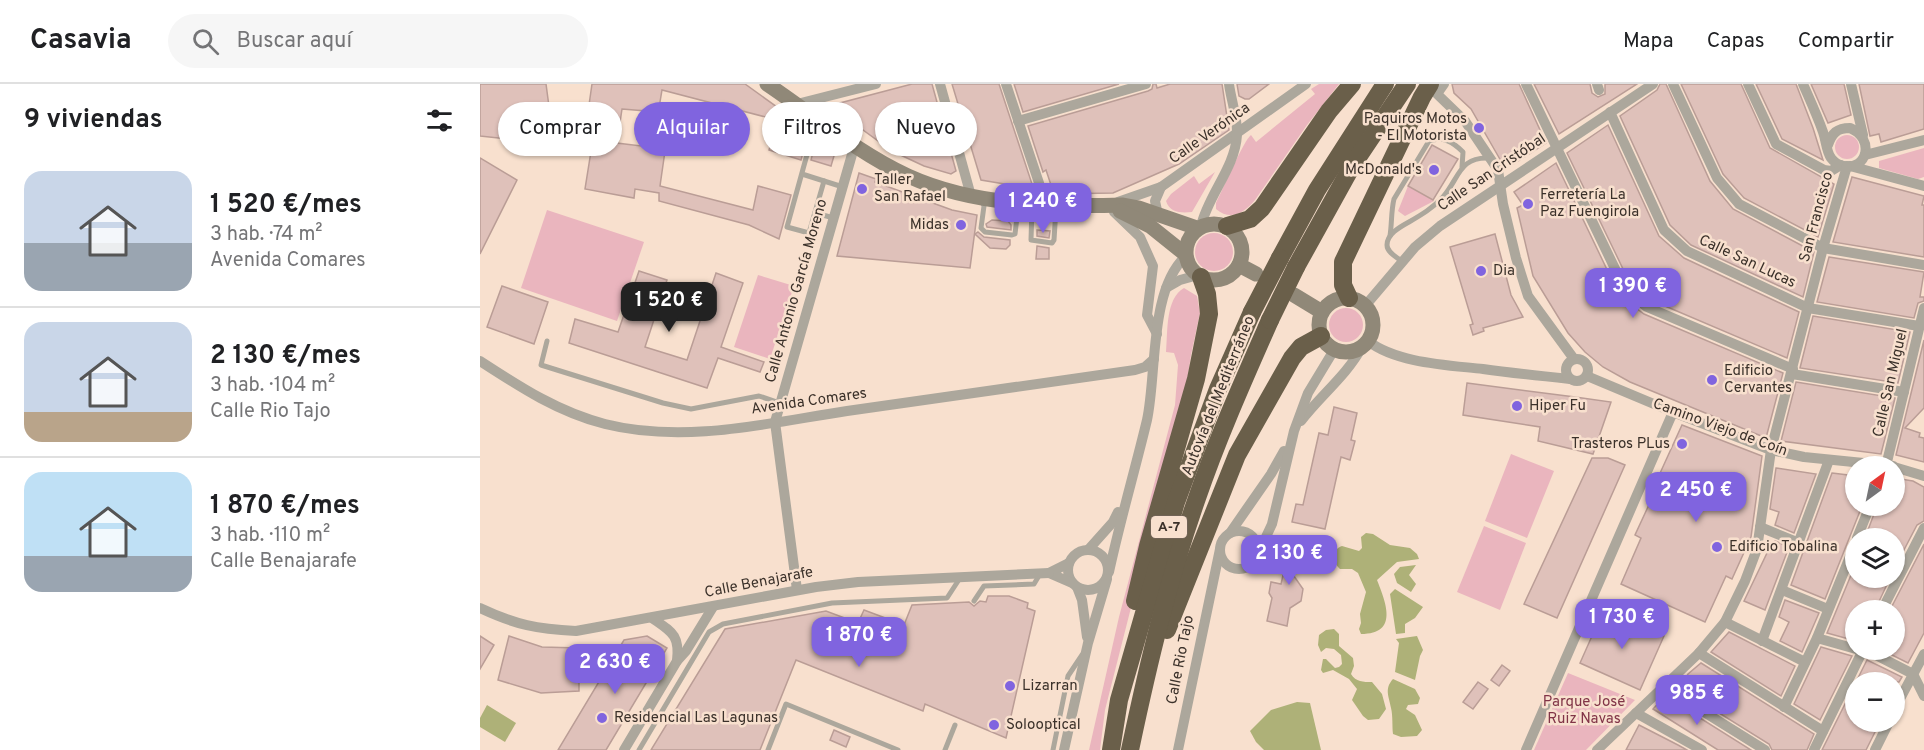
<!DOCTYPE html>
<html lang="es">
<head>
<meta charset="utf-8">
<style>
	:root { --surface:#fff; --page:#f6f6f6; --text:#202124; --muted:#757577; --line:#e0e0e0; --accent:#8064df }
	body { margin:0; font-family:Overpass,sans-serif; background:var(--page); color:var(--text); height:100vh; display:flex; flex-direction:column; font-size:22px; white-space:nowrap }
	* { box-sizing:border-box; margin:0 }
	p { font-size:20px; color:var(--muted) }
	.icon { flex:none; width:33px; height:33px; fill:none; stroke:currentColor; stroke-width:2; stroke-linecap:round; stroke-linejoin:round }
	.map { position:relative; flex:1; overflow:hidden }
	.sheet { display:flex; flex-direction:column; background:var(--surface); width:480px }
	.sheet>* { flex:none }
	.hud { position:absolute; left:18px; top:18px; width:570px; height:54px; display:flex; gap:12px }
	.needle { width:39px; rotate:33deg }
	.fabs { position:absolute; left:1365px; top:372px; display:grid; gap:12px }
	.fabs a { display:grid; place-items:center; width:60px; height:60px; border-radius:50%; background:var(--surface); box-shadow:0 2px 4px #0004; font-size:30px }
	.price { position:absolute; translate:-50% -51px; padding:0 14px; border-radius:12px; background:var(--accent); color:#fff; font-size:20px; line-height:39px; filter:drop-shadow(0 2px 3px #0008) }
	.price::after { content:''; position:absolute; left:50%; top:36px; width:18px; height:14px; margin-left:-9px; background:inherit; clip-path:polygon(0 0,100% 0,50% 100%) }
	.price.on { background:#222; color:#fff }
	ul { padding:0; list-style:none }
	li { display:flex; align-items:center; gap:18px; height:150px; padding:0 24px }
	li+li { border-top:2px solid var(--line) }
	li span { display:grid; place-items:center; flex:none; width:168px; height:120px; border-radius:18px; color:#555 }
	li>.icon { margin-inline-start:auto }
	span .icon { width:72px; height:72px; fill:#fffc; stroke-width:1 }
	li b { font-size:26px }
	h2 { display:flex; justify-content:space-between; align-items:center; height:72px; padding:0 24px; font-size:26px }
	.pill { padding:0 21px; border-radius:27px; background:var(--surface); box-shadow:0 2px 4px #0004; font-size:21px; line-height:54px }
	.pill.on { background:var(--accent); color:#fff }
	header { display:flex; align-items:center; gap:36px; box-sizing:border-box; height:84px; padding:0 30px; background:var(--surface); border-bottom:2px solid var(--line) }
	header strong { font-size:28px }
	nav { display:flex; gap:33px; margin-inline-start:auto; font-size:21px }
	.search { width:420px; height:54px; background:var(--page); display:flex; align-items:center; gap:15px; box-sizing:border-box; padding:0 21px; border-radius:33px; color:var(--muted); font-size:22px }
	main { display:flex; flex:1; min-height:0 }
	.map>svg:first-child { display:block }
	.green { fill:#eab5be }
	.water { fill:#aeb178 }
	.building { fill:#dfc1ba; stroke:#ba9d96; stroke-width:1.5; fill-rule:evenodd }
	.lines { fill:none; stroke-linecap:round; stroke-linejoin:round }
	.lane { stroke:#aca79c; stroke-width:5 }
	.street { stroke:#aca79c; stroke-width:10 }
	.secondary { stroke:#908878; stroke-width:15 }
	.highway { stroke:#6a5f4a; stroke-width:18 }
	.highway-bridge { stroke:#6a5f4a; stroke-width:18 }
	.poi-dot { fill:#8064df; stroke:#f8e0ce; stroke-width:2 }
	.labels { text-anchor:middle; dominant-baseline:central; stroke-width:5; stroke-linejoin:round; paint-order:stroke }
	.shield { fill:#f8e0ce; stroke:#74665b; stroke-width:1.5 }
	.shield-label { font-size:14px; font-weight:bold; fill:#3b312a }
	.poi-label { font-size:15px; fill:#3b312a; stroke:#f8e0ce; text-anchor:start }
	.street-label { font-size:15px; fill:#3b312a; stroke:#f8e0ce }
	.park-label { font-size:15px; fill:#813447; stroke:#f8e0ce }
</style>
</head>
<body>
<header>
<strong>Casavia</strong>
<div class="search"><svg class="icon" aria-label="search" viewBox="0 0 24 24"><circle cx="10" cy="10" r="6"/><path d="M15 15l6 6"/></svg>Buscar aquí</div>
<nav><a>Mapa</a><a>Capas</a><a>Compartir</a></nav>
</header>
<main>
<section class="sheet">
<h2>9 viviendas<svg class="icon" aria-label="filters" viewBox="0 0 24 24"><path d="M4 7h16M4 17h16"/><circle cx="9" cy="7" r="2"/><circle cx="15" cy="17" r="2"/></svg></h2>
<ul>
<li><span style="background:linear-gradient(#c9d6e8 60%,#9aa5b1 0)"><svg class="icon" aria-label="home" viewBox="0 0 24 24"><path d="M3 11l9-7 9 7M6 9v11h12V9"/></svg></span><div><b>1 520 €/mes</b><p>3 hab. · 74 m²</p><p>Avenida Comares</p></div></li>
<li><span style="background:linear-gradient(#c9d6e8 75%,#b9a48a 0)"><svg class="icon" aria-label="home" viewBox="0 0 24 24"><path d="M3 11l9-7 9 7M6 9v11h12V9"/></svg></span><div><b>2 130 €/mes</b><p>3 hab. · 104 m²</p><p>Calle Rio Tajo</p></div></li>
<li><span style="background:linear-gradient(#bfe0f5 70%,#9aa5b1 0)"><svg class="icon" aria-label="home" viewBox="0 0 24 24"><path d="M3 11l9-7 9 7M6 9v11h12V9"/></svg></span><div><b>1 870 €/mes</b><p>3 hab. · 110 m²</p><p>Calle Benajarafe</p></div></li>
</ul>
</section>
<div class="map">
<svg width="1444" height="666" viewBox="0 0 1444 666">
	<rect width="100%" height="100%" fill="#f8e0ce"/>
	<g class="green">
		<path d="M839,0H859L827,41L775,116C765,128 751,138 736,125V119C742,107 764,56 771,51L776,58L835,10L831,5Z"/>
		<circle cx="1367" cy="63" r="12"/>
		<polygon points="1444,64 1444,93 1438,95 1399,84 1399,77"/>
		<path d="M735,88L712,128C701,129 690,129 686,117L691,110L714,92L719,100Z"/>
		<polygon points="928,102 954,117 925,132 918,127"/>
		<polygon points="67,126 164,158 137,237 41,204"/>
		<circle cx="734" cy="168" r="19"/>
		<polygon points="278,191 314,202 290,275 254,263"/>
		<path d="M704,204L717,212L720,229L711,271L705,311L625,626L620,666H609L639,533L695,321L698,281L694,269L686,268C688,248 685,215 704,204Z"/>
		<circle cx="866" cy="241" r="17"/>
		<polygon points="1031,370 1074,387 1047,454 1005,437"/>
		<polygon points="1004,442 1046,459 1020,526 977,508"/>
		<polygon points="1088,589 1155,616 1106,666 1054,666"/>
	</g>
	<g class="water">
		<path d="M886,449L893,450L910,461L930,464L937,470L939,475L917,478L897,496C905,517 920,550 881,550L879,545L881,539L880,530L886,508L878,489L872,485H860C852,477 851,466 862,462L879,467L882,464L881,453Z"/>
		<polygon points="936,481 929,491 936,500 931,508 917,499 914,490 920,483"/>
		<polygon points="915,505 943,523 935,534 925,540 925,549 916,550 910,510"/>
		<path d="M854,545L859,550V562L873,574L874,582L871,590C876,598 883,598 892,598L902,610L906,625L899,635L888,636L883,632L872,616L877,605L869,595L853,586L843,589L841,586L843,575H846L855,584L859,583L862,580L861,571L854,565L846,564L841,568L838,561L839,551L846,546Z"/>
		<polygon points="937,552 943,566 940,572 935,596 915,588 919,559 916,555"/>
		<path d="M913,595L935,605L940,614L938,620L928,621L926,625L935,631L942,646L937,652L921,653L913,650C912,642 913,632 911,624C909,612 904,605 913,595Z"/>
		<polygon points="817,618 830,619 841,666 784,666 776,658 770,647 791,626"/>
		<polygon points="7,621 36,639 25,658 0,643 0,634"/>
	</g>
	<g class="building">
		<polygon points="0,0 66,0 70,30 52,49 36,56 0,52"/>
		<path d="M112,0H265L329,46L321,76L289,66L297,36L182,6L178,30L190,32L180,102L273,126L278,102L311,111L299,155L269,141L179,117V109L155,105L154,114L105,105L116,36L107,35ZM142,25L166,27L161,62L137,59Z"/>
		<polygon points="432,0 452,0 476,87 471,90 444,82 412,67 357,27 360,19"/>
		<polygon points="472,0 519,0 552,100 548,104 501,96"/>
		<polygon points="534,0 639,0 543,28"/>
		<polygon points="673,0 676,0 677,4 690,0 742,0 749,46 699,80 633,109 574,110 566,86 563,88 548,42 668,7 672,5"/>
		<polygon points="757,0 789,0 769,15 765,15 759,12"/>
		<polygon points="972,0 1039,0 1066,59 1032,81 1021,77 991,25 974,9"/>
		<polygon points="1054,0 1110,0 1112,9 1118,13 1125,10 1125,0 1157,0 1079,50"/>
		<polygon points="1180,0 1186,0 1230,97 1253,125 1334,168 1323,213 1211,161 1190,141 1140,32 1177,6"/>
		<polygon points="1201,0 1261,0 1290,64 1354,100 1338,153 1264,114 1243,90"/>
		<polygon points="1276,0 1316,0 1333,44 1343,76 1302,55"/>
		<polygon points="1331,0 1364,0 1371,31 1348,39"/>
		<polygon points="1379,0 1444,0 1444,45 1401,58 1399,50 1390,52"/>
		<polygon points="1128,41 1179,152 1204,174 1319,228 1307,274 1171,216 1158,207 1145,189 1087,69"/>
		<polygon points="337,52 356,65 351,82 331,76"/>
		<polygon points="952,61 978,75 953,116 928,102"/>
		<polygon points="0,74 37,96 0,170"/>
		<polygon points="1076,79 1132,196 1148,218 1164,230 1303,289 1286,354 1150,298 1123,283 1105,268 1088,249 1053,192 1037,124 1043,121 1034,108"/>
		<polygon points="379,89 396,95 395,98 472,126 497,131 490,184 357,172"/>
		<polygon points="1372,93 1444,112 1442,121 1444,121 1444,173 1353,158"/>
		<polygon points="512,136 528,137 531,141 531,146 507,143 506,140"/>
		<polygon points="557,146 570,147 569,154 557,152"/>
		<polygon points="498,148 504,153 530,156 530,161 526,165 510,164 495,150"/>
		<polygon points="1015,150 1031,211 1043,233 1003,244 1004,247 993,251 990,241 993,240 970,163"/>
		<polygon points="557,162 569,164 569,175 556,175"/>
		<polygon points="1349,173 1444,188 1440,213 1444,213 1444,217 1438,219 1434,234 1337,218"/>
		<polygon points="159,187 187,196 165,263 207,276 236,189 263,199 241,263 284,278 280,288 238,274 227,304 89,259 95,235 138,248"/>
		<polygon points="22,202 68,218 54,260 7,243"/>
		<polygon points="1333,232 1430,248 1418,299 1320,284"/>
		<polygon points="1444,256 1444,324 1425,344 1440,349 1439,353 1444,354 1444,378 1416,371"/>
		<polygon points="1316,298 1415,314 1401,370 1301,357"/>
		<polygon points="987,299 1095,313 1131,318 1113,370 1058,357 1060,343 983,331"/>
		<polygon points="854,323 877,329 871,356 875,357 870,376 861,373 845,445 812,438 816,420 823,421 839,349 848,351"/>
		<polygon points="1202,341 1282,372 1271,453 1252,495 1246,492 1225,538 1141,500 1161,454 1155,451 1179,399 1176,398"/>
		<polygon points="1112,374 1128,374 1145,381 1077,534 1044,520"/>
		<polygon points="1296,384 1336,390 1314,449 1295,441 1299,428 1290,425"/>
		<polygon points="1352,389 1376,392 1376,422 1382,422 1345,515 1311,501"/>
		<polygon points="1414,394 1433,397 1444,403 1444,437 1437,441 1414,485 1414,454 1385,454 1397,422 1414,422"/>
		<polygon points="1295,457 1309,463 1285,526 1264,517 1288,467 1291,468"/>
		<polygon points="1444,460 1444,549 1428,579 1402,566 1414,566 1414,526 1410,526"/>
		<polygon points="810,461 834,467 829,489 809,485 823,505 821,517 810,524 807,542 787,537 792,514 789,509 791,498 801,500"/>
		<polygon points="1376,479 1376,494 1410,494 1395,526 1376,526 1376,557 1347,549"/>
		<polygon points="508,512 529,512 548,519 547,524 555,527 526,654 445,620 443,627 316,576 280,666 171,666 245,545 346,527 378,539 384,526 424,541 432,521 489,518 494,522 500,517 506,518"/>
		<polygon points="1305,516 1339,529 1322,568 1300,557 1309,538 1299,533"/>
		<polygon points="1124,525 1184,552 1160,606 1100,579"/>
		<polygon points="1249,548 1315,582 1301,612 1231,568"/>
		<polygon points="0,552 14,561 0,585"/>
		<polygon points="29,552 62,563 99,564 99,607 61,609 18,596"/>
		<polygon points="167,552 187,564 126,666 78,666 144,556"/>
		<polygon points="1341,563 1372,572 1340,636 1314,620"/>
		<polygon points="1387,576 1422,593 1419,598 1376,598 1376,638 1400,638 1386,666 1342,666"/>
		<polygon points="1221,579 1334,650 1327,666 1292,666 1289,660 1199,604 1208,590"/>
		<polygon points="1022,581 1030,587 1019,602 1011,596"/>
		<polygon points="998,598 1008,605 993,625 983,618"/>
		<polygon points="1185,612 1271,666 1238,666 1173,625"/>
		<polygon points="1159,641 1198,661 1207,666 1146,666"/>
		<polygon points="354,646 370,653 366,663 350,656"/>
	</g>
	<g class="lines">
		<g class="lane">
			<polyline points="322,90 344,97 329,149 307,143 336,38"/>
			<polyline points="344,97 363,103"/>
			<polyline points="501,116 504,122 501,144 505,148 532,151 535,150 538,125 540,120"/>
			<polyline points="552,123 551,156 572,159 574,156 576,124"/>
			<polyline points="335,129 354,134"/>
			<path d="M910,152C912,139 911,127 914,115L949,57C963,52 973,58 983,68L982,83"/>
			<path d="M923,178C918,174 907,169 907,161C907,150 920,143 929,138C941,131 953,124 963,113C979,95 979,72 1010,74"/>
			<polyline points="67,257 61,281 183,319 211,325 279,312 300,319"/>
			<polyline points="494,517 504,502 554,500 560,490"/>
			<polyline points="159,666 229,548 243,540 352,519 467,514 480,494"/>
			<polyline points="288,666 306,620 418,666"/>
			<polyline points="465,666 475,641"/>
			<polyline points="573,666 588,592 602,571"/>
		</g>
		<g class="street">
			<polyline points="460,0 491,112"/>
			<polyline points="526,0 566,120"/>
			<polyline points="964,0 957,10 985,37 1018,86 1023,120 1036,174 1048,212 1094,275"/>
			<polyline points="1046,0 1139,193 1153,212 1167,223 1313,285"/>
			<polyline points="1117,0 1119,6"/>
			<polyline points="1193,0 1237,94 1259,120 1343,164 1444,181"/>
			<polyline points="1268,0 1296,60 1344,86 1351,87 1361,81"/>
			<path d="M1323,0C1330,16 1337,31 1343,48C1346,56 1346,67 1351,74C1354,78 1359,81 1363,82C1388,87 1395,54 1370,44C1357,44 1352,49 1348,61"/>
			<polyline points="1371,0 1383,51"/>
			<polyline points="317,20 396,0"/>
			<polyline points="1130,28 1184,146 1207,167 1328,224 1439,242"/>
			<polyline points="538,37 666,0"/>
			<polyline points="1385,71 1444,56"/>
			<polyline points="1370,82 1444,102"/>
			<polyline points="638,118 681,103 826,0"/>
			<polyline points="634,128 660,153 673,182 667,231 677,250"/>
			<polyline points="678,131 675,117 681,103"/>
			<path d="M721,142C728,111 755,84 757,51C758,35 751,16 749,0"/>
			<polyline points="686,204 700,196 718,191"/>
			<polyline points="885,222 935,163 960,142 1173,0"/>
			<path d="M888,257C916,279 968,281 1003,285C1032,289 1061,292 1090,295"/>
			<circle cx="1097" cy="286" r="11"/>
			<path d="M0,277C40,303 78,328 125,340C205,360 288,339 367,327C463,313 559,300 655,286L665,283L674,275"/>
			<polyline points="1312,290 1424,308"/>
			<polyline points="1107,292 1193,328 1291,366 1324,373 1413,382"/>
			<path d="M821,337C840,312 867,291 882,263"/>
			<polyline points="1406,382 1444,224"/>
			<polyline points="1414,383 1444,392"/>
			<polyline points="1280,443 1319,459"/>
			<circle cx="759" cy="466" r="19"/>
			<polyline points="750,449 791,390 804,367"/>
			<polyline points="1377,454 1390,422"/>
			<circle cx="608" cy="486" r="20"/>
			<polyline points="608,466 633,438 638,428"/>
			<polyline points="778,470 792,440 814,347 828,309 854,266"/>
			<polyline points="589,479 569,489 592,499"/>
			<path d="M629,488C640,437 655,386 667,336C677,290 669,205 706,172"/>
			<polyline points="597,503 602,516 607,553"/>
			<polyline points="317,506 295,338 375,60"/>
			<polyline points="1302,506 1348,525"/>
			<path d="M0,524C36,541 57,545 96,547L336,503L378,498L569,489"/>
			<polyline points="1402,526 1444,444"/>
			<path d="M172,534C192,548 200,551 197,577"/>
			<polyline points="1245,538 1325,578"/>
			<polyline points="1337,554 1376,565"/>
			<polyline points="1282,557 1349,376"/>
			<polyline points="1379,566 1394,570 1433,590 1444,612"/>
			<polyline points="1219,569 1343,647"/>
			<polyline points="1184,603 1285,666"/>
			<polyline points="1304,623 1337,554 1376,458"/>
			<polyline points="1414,626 1444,570"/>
			<polyline points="1156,629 1222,666"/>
			<polyline points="144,666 197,577 206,567 233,523"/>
			<polyline points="584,666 608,559 627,495"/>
			<polyline points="698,666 740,465"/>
			<polyline points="1046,666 1193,328"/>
			<polyline points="1117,666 1219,569 1245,538 1265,497 1277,465 1291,366 1343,164 1367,82"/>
			<polyline points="1334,666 1383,566"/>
			<polyline points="1395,666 1409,638"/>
		</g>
		<g class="secondary">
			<path d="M287,0C333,31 378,69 428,92C494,122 572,123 643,121L659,124L717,144"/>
			<polyline points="640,127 670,142 705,170"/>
			<circle cx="734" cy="168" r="28"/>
			<polyline points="759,181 776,190"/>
			<polyline points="814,211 842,228"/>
			<circle cx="866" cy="241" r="27"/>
		</g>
		<g class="highway">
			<polyline points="747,142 770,135 782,124 849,27 872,0"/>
			<polyline points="800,174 837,106 905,0"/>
			<polyline points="816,183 872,82 927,0"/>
			<polyline points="869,214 863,201 863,178 942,13 950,0"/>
			<polyline points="655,517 668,462 716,295 729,230 727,210 721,193"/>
			<polyline points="687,546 757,371 812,274 821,263 841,252"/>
			<polyline points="631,666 639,616 696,418 738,305 772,228"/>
			<path d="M650,666C668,581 688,496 717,414C738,353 764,295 790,236"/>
		</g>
		<g class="highway-bridge">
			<polyline points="772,228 800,174"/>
			<polyline points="790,236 816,183"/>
		</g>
	</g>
	<g class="poi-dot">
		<circle cx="999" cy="44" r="6"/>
		<circle cx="954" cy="86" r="6"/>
		<circle cx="382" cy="105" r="6"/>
		<circle cx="1048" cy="120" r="6"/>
		<circle cx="481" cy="141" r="6"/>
		<circle cx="1001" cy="187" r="6"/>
		<circle cx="1232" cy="296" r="6"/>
		<circle cx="1037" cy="322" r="6"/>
		<circle cx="1202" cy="360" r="6"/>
		<circle cx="1237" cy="463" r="6"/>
		<circle cx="530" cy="602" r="6"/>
		<circle cx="122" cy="634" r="6"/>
		<circle cx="514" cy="641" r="6"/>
	</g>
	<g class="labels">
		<rect class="shield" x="671" y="432" width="36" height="22" rx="4.5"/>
		<g class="shield-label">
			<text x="689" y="443">A-7</text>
		</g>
		<g class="poi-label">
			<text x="987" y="35" text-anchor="end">Paquiros Motos<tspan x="987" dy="17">- El Motorista</tspan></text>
			<text x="942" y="86" text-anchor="end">McDonald's</text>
			<text x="394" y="96">Taller<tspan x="394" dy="17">San Rafael</tspan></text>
			<text x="1060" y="111">Ferretería La<tspan x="1060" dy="17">Paz Fuengirola</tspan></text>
			<text x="469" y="141" text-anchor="end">Midas</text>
			<text x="1013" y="187">Dia</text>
			<text x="1244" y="287">Edificio<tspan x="1244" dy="17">Cervantes</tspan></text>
			<text x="1049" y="322">Hiper Fu</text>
			<text x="1190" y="360" text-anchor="end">Trasteros PLus</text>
			<text x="1249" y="463">Edificio Tobalina</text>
			<text x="542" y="602">Lizarran</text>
			<text x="134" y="634">Residencial Las Lagunas</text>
			<text x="526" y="641">Solooptical</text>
		</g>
		<g class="street-label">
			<text transform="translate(730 50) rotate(-35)">Calle Verónica</text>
			<text transform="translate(1012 89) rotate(-34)">Calle San Cristóbal</text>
			<text transform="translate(1337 133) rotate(-75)">San Francisco</text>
			<text transform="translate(1267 178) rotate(25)">Calle San Lucas</text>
			<text transform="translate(317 207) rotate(-74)">Calle Antonio García Moreno</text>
			<text transform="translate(1411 299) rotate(-77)">Calle San Miguel</text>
			<text transform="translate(739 312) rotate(-68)">Autovía del Mediterráneo</text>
			<text transform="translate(329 318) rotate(-8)">Avenida Comares</text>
			<text transform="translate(1240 344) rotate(20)">Camino Viejo de Coín</text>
			<text transform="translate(279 499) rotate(-11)">Calle Benajarafe</text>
			<text transform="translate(701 576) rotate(-79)">Calle Rio Tajo</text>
		</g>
		<g class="park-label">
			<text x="1104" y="618">Parque José<tspan x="1104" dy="17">Ruiz Navas</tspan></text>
		</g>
	</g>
</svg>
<div class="fabs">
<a><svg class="needle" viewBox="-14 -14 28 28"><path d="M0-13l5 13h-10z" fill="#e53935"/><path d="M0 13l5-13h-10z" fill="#757577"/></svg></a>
<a><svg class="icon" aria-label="layers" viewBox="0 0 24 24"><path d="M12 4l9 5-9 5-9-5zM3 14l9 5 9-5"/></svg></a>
<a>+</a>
<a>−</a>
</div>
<b class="price" style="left:563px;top:150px">1 240 €</b>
<b class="price" style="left:1153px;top:235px">1 390 €</b>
<b class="price on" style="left:189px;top:249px">1 520 €</b>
<b class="price" style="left:1216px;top:439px">2 450 €</b>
<b class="price" style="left:809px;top:502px">2 130 €</b>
<b class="price" style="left:1142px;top:566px">1 730 €</b>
<b class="price" style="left:379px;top:584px">1 870 €</b>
<b class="price" style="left:135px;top:611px">2 630 €</b>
<b class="price" style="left:1217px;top:642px">985 €</b>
<div class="hud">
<a class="pill">Comprar</a>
<a class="pill on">Alquilar</a>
<a class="pill">Filtros</a>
<a class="pill">Nuevo</a>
</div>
</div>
</main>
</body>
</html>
